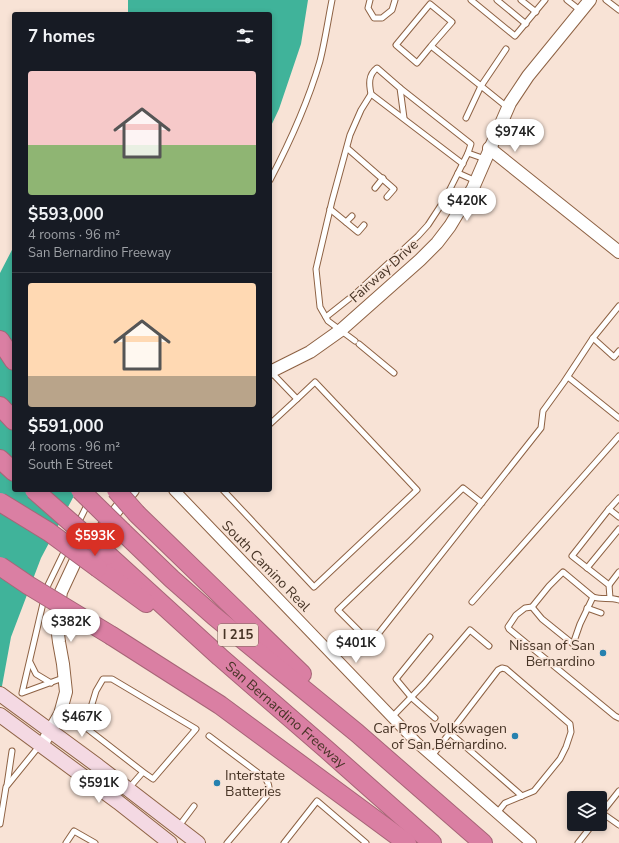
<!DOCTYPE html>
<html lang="en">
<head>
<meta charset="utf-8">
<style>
	:root { --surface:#171b24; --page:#242831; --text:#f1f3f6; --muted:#9ea1a6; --line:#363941; --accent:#d93025 }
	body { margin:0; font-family:"Nunito Sans",sans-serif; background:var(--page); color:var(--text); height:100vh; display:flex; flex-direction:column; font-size:15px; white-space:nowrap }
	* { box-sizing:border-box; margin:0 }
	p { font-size:13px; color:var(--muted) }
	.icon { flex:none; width:22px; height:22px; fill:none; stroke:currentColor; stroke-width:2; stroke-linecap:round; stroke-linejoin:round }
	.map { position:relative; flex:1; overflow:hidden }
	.drawer { position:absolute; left:12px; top:12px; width:260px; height:480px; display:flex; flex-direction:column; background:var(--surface); border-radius:4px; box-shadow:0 2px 6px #0003 }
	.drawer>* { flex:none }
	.fabs { position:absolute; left:567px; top:791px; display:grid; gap:8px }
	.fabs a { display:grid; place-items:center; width:40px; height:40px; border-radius:4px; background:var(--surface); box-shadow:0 2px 6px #0003; font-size:20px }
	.price { position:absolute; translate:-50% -34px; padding:0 9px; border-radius:14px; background:#fff; color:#222; font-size:13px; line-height:26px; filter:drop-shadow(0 1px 2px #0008) }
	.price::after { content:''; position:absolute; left:50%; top:24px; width:12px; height:9px; margin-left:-6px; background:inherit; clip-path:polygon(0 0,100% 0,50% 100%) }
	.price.on { background:var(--accent); color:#fff }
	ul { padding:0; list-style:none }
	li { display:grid; align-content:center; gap:8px; height:212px; padding:0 16px }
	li+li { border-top:1px solid var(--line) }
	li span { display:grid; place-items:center; height:124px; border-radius:4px; color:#555 }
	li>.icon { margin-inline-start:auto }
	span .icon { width:72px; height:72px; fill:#fffc; stroke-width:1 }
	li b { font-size:17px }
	h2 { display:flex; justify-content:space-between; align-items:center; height:48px; padding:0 16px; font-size:17px }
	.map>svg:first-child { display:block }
	.water { fill:#40b39a }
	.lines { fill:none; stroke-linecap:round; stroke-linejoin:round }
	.service-casing { stroke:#8e6244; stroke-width:7 }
	.minor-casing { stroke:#8e6244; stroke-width:12 }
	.tertiary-casing { stroke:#8e6244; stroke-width:14 }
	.secondary-casing { stroke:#8e6244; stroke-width:16 }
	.motorway-casing { stroke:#a76577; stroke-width:20 }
	.service { stroke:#fff; stroke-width:5 }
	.minor { stroke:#fff; stroke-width:10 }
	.tertiary { stroke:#fff; stroke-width:12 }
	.secondary { stroke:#f4d9e3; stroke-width:14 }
	.motorway { stroke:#da7fa3; stroke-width:18 }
	.motorway-bridge-casing { stroke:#a76577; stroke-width:20; stroke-linecap:butt }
	.motorway-bridge { stroke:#da7fa3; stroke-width:18 }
	.poi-dot { fill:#2681af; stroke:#f8e3d6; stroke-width:1.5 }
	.labels { text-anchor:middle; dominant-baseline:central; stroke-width:3.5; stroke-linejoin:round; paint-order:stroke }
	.shield { fill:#f8e3d6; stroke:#7c685b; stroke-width:1 }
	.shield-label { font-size:13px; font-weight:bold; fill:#473426 }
	.street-label { font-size:14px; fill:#473426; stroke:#f8e3d6 }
	.poi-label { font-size:14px; fill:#473426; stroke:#f8e3d6; text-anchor:end }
</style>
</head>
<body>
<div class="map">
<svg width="619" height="843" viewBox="0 0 619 843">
	<rect width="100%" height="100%" fill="#f8e3d6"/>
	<g class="water">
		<polygon points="128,0 308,0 301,44 279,109 270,128 270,14 128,14"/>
		<polygon points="14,246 14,490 77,490 41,558 11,637 0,697 0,273"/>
	</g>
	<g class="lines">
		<g class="service-casing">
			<g id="service">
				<polyline points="370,0 368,8 374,18 382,18 392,10 395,0"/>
				<polyline points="471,0 515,36 545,0"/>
				<polyline points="497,0 526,24"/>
				<polyline points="521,0 536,12"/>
				<polyline points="567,0 581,11"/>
				<polyline points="606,0 619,10"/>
				<polyline points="431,46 417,63 396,45 430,4 452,22 431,46 481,86 506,49"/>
				<polyline points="400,88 471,144 468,153"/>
				<path d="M371,94C369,84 368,75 377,68L400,88L404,118"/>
				<polyline points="466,118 481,86 507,107"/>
				<polyline points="347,148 394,189 387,197"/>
				<polyline points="458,173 476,181"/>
				<path d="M270,180C290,142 308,102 320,61C325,41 328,20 332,0"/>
				<polyline points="375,188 383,178"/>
				<polyline points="330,209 358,232 364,225"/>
				<polyline points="346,222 352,216"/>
				<polyline points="326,317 355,294 418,236 428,225 445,199 468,153 485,159"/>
				<polyline points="593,338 614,357 619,351"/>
				<polyline points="355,341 328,321 320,307 316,269 332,201 350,135 361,110 371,94 463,164"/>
				<polyline points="359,344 394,373"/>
				<polyline points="568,377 619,418"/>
				<polyline points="270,424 297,399"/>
				<polyline points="223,490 314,587 417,490 315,382 297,399 271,372"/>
				<polyline points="482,503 463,488 410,541 338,610 371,643 541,428 543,411 564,382 593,338 619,306"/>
				<polyline points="609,509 619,498"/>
				<polyline points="587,568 619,529"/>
				<polyline points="609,585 619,572"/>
				<polyline points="46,592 48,585 88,503"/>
				<polyline points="610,598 609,585 572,556 609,509 619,517"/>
				<polyline points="44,599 22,693 63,678"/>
				<path d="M619,600C609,597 602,600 593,597L563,572L549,586L532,607L525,608L516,615L508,627L509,629L615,716L619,718"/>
				<polyline points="472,602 619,436"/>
				<polyline points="532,607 542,619 573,644 580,624 593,597"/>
				<polyline points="587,608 601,613"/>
				<polyline points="430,637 396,679 411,697 435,718"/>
				<polyline points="30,662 36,674 51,683"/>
				<polyline points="392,717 424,684 470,630 489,646"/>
				<polyline points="450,733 522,796"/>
				<path d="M209,736L265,778C270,785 270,789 267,796L227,843"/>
				<polyline points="432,756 498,670 502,668 506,669 570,724 571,732 566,747 560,759 534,791 505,803 497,813"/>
				<polyline points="7,785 12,751"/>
				<polyline points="129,788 143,772 85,727 96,691 103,679 112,679 196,729 153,779 143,772"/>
				<polyline points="602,813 619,825"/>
				<polyline points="600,815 619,791"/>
				<polyline points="0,824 6,787 40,745"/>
				<polyline points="179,826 194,806"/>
				<polyline points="66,843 74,831 95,843"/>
				<polyline points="284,843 317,801 366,843"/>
				<polyline points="578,843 593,824"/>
			</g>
		</g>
		<g class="minor-casing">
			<polyline id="minor" points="174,490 416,742 531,843"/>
		</g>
		<g class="tertiary-casing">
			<g id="tertiary">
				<polyline points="489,148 619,252"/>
				<polyline points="270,372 310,352 341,330 420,260 437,243 450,226 473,188 510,103 528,76 590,0"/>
				<polyline points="42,745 60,714 66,692 63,664 59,642 57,626 57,616 61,592 75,562 133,490"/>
			</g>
		</g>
		<g class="secondary-casing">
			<g id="secondary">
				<polyline points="0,694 98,766 198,843"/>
				<polyline points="0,715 118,802 170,843"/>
			</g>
		</g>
		<g class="motorway-casing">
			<g id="motorway">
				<polyline points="0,340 14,361"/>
				<polyline points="0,406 14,421"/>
				<polyline points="0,459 14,472"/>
				<polyline points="137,514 302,674"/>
				<polyline points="123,532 172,579 214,616 357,733 483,843"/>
				<path id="s1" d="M108,555L220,657L326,749L432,843"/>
				<polyline points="98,568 146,603"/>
				<polyline points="112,636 220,705 407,843"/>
			</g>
		</g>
		<use href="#service" class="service"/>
		<use href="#minor" class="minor"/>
		<use href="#tertiary" class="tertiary"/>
		<use href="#secondary" class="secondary"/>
		<use href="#motorway" class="motorway"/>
		<g class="motorway-bridge-casing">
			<g id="motorway-bridge">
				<polyline points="34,490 108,555"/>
				<polyline points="80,490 123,532"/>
				<polyline points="116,490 137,514"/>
				<polyline points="0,502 49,532 98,568"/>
				<polyline points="0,566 28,585 112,636"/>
			</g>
		</g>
		<use href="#motorway-bridge" class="motorway-bridge"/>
	</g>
	<g class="poi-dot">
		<circle cx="603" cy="653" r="4"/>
		<circle cx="515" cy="736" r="4"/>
		<circle cx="217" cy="783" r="4"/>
	</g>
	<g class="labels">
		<rect class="shield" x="218" y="624" width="40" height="22" rx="3"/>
		<g class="shield-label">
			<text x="238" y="635">I 215</text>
		</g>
		<g class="street-label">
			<text transform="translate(384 271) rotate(-42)">Fairway Drive</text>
			<text transform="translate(266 566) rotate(46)">South Camino Real</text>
			<text stroke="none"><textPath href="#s1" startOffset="239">San Bernardino Freeway</textPath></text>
		</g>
		<g class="poi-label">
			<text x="595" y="645">Nissan of San<tspan x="595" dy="16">Bernardino</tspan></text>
			<text x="507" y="728">Car Pros Volkswagen<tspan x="507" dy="16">of San Bernardino.</tspan></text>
			<text x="225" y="775" text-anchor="start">Interstate<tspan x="225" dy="16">Batteries</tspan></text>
		</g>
	</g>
</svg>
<div class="fabs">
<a><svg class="icon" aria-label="layers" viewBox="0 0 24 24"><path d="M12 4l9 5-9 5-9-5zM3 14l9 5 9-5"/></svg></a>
</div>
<b class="price" style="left:515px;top:153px">$974K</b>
<b class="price" style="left:467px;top:222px">$420K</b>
<b class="price on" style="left:95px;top:557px">$593K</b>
<b class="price" style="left:71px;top:643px">$382K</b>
<b class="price" style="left:356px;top:664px">$401K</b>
<b class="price" style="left:82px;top:738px">$467K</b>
<b class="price" style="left:99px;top:804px">$591K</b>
<section class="drawer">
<h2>7 homes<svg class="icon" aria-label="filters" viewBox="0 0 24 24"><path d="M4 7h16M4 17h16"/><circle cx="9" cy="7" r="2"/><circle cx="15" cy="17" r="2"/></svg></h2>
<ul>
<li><span style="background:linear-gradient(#f6c9c9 60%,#8fb573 0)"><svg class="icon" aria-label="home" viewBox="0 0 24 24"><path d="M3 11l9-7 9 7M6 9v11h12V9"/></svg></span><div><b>$593,000</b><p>4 rooms · 96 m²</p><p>San Bernardino Freeway</p></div></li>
<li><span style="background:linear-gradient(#ffd9b3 75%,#b9a48a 0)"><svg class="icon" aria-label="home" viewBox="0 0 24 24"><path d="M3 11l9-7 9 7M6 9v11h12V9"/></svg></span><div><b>$591,000</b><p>4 rooms · 96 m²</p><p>South E Street</p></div></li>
</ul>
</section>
</div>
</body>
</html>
